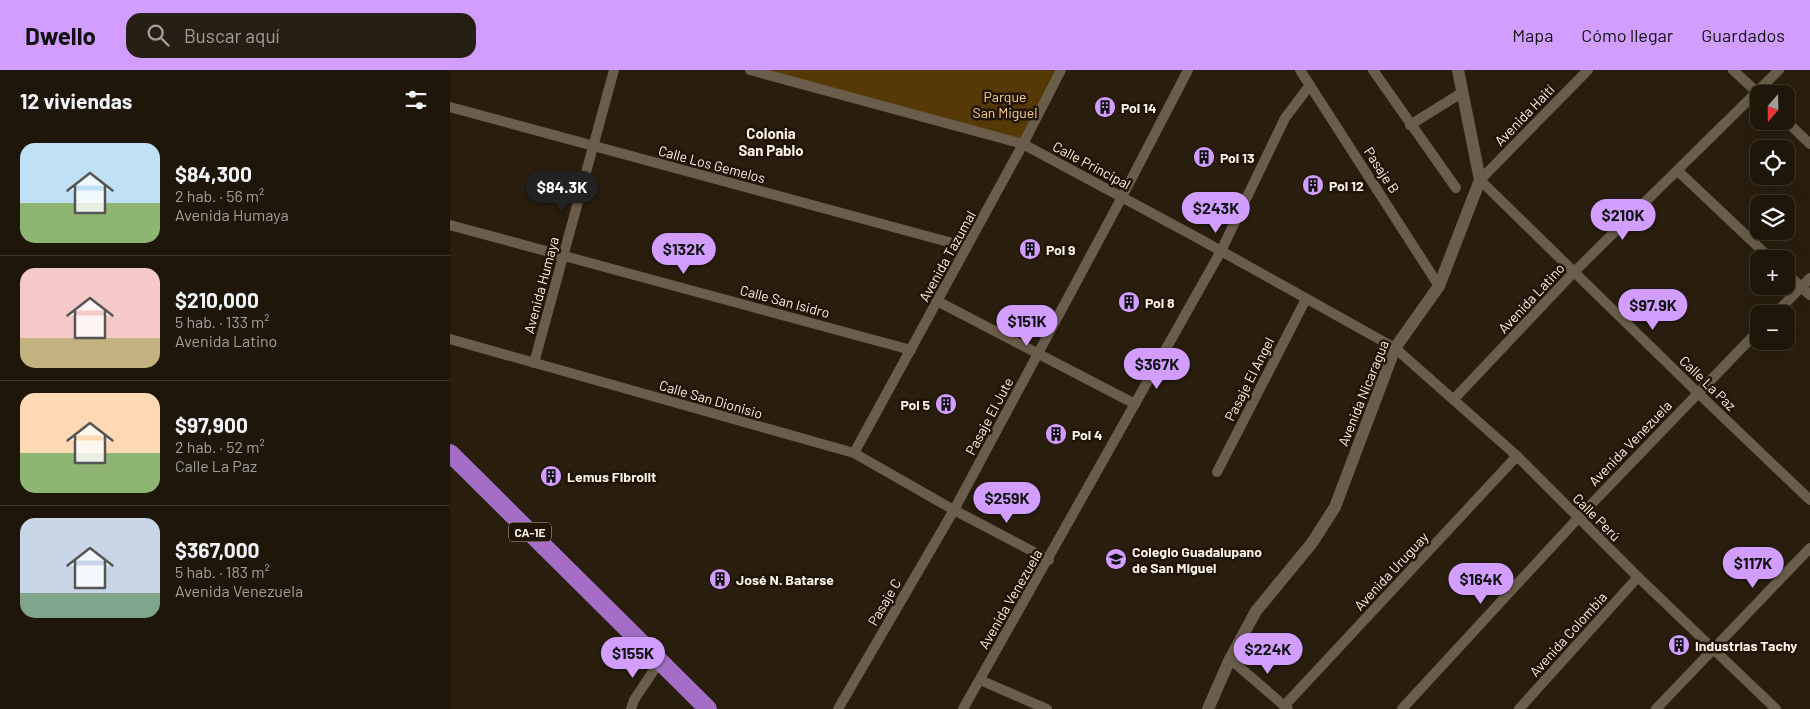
<!DOCTYPE html>
<html lang="es">
<head>
<meta charset="utf-8">
<style>
	:root { --surface:#1f160a; --page:#271f13; --text:#f1f3f6; --muted:#a19f9c; --line:#3c352b; --accent:#d19dfe }
	body { margin:0; font-family:Barlow,sans-serif; background:var(--page); color:var(--text); height:100vh; display:flex; flex-direction:column; font-size:19px; white-space:nowrap }
	* { box-sizing:border-box; margin:0 }
	p { font-size:16px; color:var(--muted) }
	.icon { flex:none; width:28px; height:28px; fill:none; stroke:currentColor; stroke-width:2; stroke-linecap:round; stroke-linejoin:round }
	.map { position:relative; flex:1; overflow:hidden }
	.sheet { display:flex; flex-direction:column; background:var(--surface); width:450px }
	.sheet>* { flex:none }
	.needle { width:32px; rotate:200deg }
	.fabs { position:absolute; left:1300px; top:15px; display:grid; gap:10px }
	.fabs a { display:grid; place-items:center; width:45px; height:45px; border-radius:10px; background:var(--surface); box-shadow:0 5px 20px #0002,0 0 0 1px var(--line); font-size:25px }
	.price { position:absolute; translate:-50% -42px; padding:0 11px; border-radius:18px; background:var(--accent); color:#111; font-size:16px; line-height:32px; filter:drop-shadow(0 1px 2px #0008) }
	.price::after { content:''; position:absolute; left:50%; top:30px; width:15px; height:11px; margin-left:-8px; background:inherit; clip-path:polygon(0 0,100% 0,50% 100%) }
	.price.selected { background:#222; color:#fff }
	ul { padding:0; list-style:none }
	li { display:flex; align-items:center; gap:15px; height:125px; padding:0 20px }
	li+li { border-top:1px solid var(--line) }
	li span { display:grid; place-items:center; flex:none; width:140px; height:100px; border-radius:15px; color:#555 }
	li>.icon { margin-inline-start:auto }
	span .icon { width:60px; height:60px; fill:#fffc; stroke-width:1 }
	li b { font-size:21px }
	h2 { display:flex; justify-content:space-between; align-items:center; height:60px; padding:0 20px; font-size:21px }
	header { display:flex; align-items:center; gap:30px; box-sizing:border-box; height:70px; padding:0 25px; background:var(--accent); color:#111 }
	header strong { font-size:24px }
	nav { display:flex; gap:28px; margin-inline-start:auto; font-size:18px }
	.search { width:350px; height:45px; background:var(--page); display:flex; align-items:center; gap:12px; box-sizing:border-box; padding:0 18px; border-radius:15px; color:var(--muted); font-size:19px }
	main { display:flex; flex:1; min-height:0 }
	.map>svg:first-child { display:block }
	.green { fill:#553906 }
	.lines { fill:none; stroke-linecap:round; stroke-linejoin:round }
	.minor { stroke:#6a5d4b; stroke-width:10 }
	.tertiary { stroke:#6a5d4b; stroke-width:12 }
	.trunk { stroke:#a46ec7; stroke-width:18 }
	.labels { text-anchor:middle; dominant-baseline:central; stroke-width:5; stroke-linejoin:round; paint-order:stroke }
	.shield { fill:#1f1405; stroke:#b8afa3; stroke-width:1 }
	.shield-label { font-size:12px; font-weight:bold; fill:#f9f1e7 }
	.park-label { font-size:14px; fill:#fbd093; stroke:#1f1405 }
	.poi-label { font-size:14px; font-weight:bold; fill:#f9f1e7; stroke:#1f1405; text-anchor:start }
	.street-label { font-size:14px; fill:#f9f1e7; stroke:#1f1405 }
	.neighbourhood-label { font-size:15px; font-weight:bold; fill:#f9f1e7; stroke:#1f1405 }
</style>
</head>
<body>
<header>
<strong>Dwello</strong>
<div class="search"><svg class="icon" aria-label="search" viewBox="0 0 24 24"><circle cx="10" cy="10" r="6"/><path d="M15 15l6 6"/></svg>Buscar aquí</div>
<nav><a>Mapa</a><a>Cómo llegar</a><a>Guardados</a></nav>
</header>
<main>
<section class="sheet">
<h2>12 viviendas<svg class="icon" aria-label="filters" viewBox="0 0 24 24"><path d="M4 7h16M4 17h16"/><circle cx="9" cy="7" r="2"/><circle cx="15" cy="17" r="2"/></svg></h2>
<ul>
<li><span style="background:linear-gradient(#bfe0f5 60%,#8fb573 0)"><svg class="icon" aria-label="home" viewBox="0 0 24 24"><path d="M3 11l9-7 9 7M6 9v11h12V9"/></svg></span><div><b>$84,300</b><p>2 hab. · 56 m²</p><p>Avenida Humaya</p></div></li>
<li><span style="background:linear-gradient(#f6c9c9 70%,#c2b280 0)"><svg class="icon" aria-label="home" viewBox="0 0 24 24"><path d="M3 11l9-7 9 7M6 9v11h12V9"/></svg></span><div><b>$210,000</b><p>5 hab. · 133 m²</p><p>Avenida Latino</p></div></li>
<li><span style="background:linear-gradient(#ffd9b3 60%,#8fb573 0)"><svg class="icon" aria-label="home" viewBox="0 0 24 24"><path d="M3 11l9-7 9 7M6 9v11h12V9"/></svg></span><div><b>$97,900</b><p>2 hab. · 52 m²</p><p>Calle La Paz</p></div></li>
<li><span style="background:linear-gradient(#c9d6e8 75%,#7fa58c 0)"><svg class="icon" aria-label="home" viewBox="0 0 24 24"><path d="M3 11l9-7 9 7M6 9v11h12V9"/></svg></span><div><b>$367,000</b><p>5 hab. · 183 m²</p><p>Avenida Venezuela</p></div></li>
</ul>
</section>
<div class="map">
<svg width="1360" height="639" viewBox="0 0 1360 639">
	<rect width="100%" height="100%" fill="#291e0e"/>
	<polygon class="green" points="300,0 611,0 573,74"/>
	<g class="lines">
		<g class="minor">
			<polyline points="300,0 573,74 746,167 945,278 1067,386 1188,507 1326,639"/>
			<polyline points="850,0 989,216"/>
			<polyline points="923,0 1006,118"/>
			<polyline points="1138,0 1030,110 1248,323 1360,430"/>
			<polyline points="1283,0 1309,24"/>
			<polyline points="0,37 517,177"/>
			<polyline points="1336,51 1360,74"/>
			<polyline points="960,55 1013,22"/>
			<polyline points="1228,101 1321,189"/>
			<polyline points="0,155 461,280"/>
			<polyline points="1336,203 1360,225"/>
			<polyline points="487,231 685,334"/>
			<polyline points="1325,244 1360,208"/>
			<polyline points="0,269 404,383 504,440 599,490"/>
			<polyline points="84,293 164,0"/>
			<polyline points="1004,329 1124,202 1329,0"/>
			<polyline points="404,383 573,74 611,0"/>
			<polyline points="767,402 856,229"/>
			<polyline points="780,589 838,639"/>
			<polyline points="530,610 597,639"/>
			<polyline points="835,635 1067,386"/>
			<polyline points="181,639 184,630 210,591"/>
			<polyline points="388,639 504,440 672,127 738,0"/>
			<polyline points="513,639 771,181 835,48 860,15"/>
			<polyline points="952,639 1129,447 1309,260"/>
			<polyline points="1069,639 1188,507"/>
			<polyline points="1206,639 1360,478"/>
		</g>
		<polyline class="tertiary" points="758,639 780,589 806,541 862,473 885,437 945,278 989,216 1030,110 1008,0"/>
		<polyline class="trunk" points="0,383 258,639"/>
	</g>
	<defs>
		<g id="building-disc" transform="scale(1.125)"><circle r="9.5" fill="#d19dfe" stroke="#1f1405"/><path d="M-4-6H4V6H1V3H-1V6H-4ZM-2.5-4.3h1.7v1.8h-1.7ZM.8-4.3h1.7v1.8H.8ZM-2.5-1h1.7V.8h-1.7ZM.8-1h1.7V.8H.8Z" fill="#111"/></g>
		<g id="school-disc" transform="scale(1.125)"><circle r="9.5" fill="#d19dfe" stroke="#1f1405"/><path d="M0-5L7-2L0 1L-7-2ZM-4 1L0 2.5L4 1V4Q0 6-4 4Z" fill="#111"/></g>
	</defs>
	<g fill-rule="evenodd">
		<use href="#building-disc" x="655" y="37"/>
		<use href="#building-disc" x="754" y="87"/>
		<use href="#building-disc" x="863" y="115"/>
		<use href="#building-disc" x="580" y="179"/>
		<use href="#building-disc" x="679" y="232"/>
		<use href="#building-disc" x="496" y="334"/>
		<use href="#building-disc" x="606" y="364"/>
		<use href="#building-disc" x="101" y="406"/>
		<use href="#school-disc" x="666" y="489"/>
		<use href="#building-disc" x="270" y="509"/>
		<use href="#building-disc" x="1229" y="575"/>
	</g>
	<g class="labels">
		<rect class="shield" x="59" y="452.5" width="42" height="19" rx="4"/>
		<g class="shield-label">
			<text x="80" y="462">CA-1E</text>
		</g>
		<g class="park-label">
			<text x="555" y="26">Parque<tspan x="555" dy="16">San Miguel</tspan></text>
		</g>
		<g class="poi-label">
			<text x="671" y="37">Pol 14</text>
			<text x="770" y="87">Pol 13</text>
			<text x="879" y="115">Pol 12</text>
			<text x="596" y="179">Pol 9</text>
			<text x="695" y="232">Pol 8</text>
			<text x="480" y="334" text-anchor="end">Pol 5</text>
			<text x="622" y="364">Pol 4</text>
			<text x="117" y="406">Lemus Fibrolit</text>
			<text x="682" y="481">Colegio Guadalupano<tspan x="682" dy="16">de San Miguel</tspan></text>
			<text x="286" y="509">José N. Batarse</text>
			<text x="1245" y="575">Industrias Tachy</text>
		</g>
		<g class="street-label">
			<text transform="translate(1074 45) rotate(-46)">Avenida Haití</text>
			<text transform="translate(262 94) rotate(15)">Calle Los Gemelos</text>
			<text transform="translate(642 95) rotate(28)">Calle Principal</text>
			<text transform="translate(932 100) rotate(57)">Pasaje B</text>
			<text transform="translate(497 186) rotate(-61)">Avenida Tazumal</text>
			<text transform="translate(91 215) rotate(-75)">Avenida Humaya</text>
			<text transform="translate(1081 228) rotate(-47)">Avenida Latino</text>
			<text transform="translate(335 231) rotate(15)">Calle San Isidro</text>
			<text transform="translate(799 309) rotate(-63)">Pasaje El Angel</text>
			<text transform="translate(1258 313) rotate(44)">Calle La Paz</text>
			<text transform="translate(913 323) rotate(-68)">Avenida Nicaragua</text>
			<text transform="translate(261 329) rotate(16)">Calle San Dionisio</text>
			<text transform="translate(539 346) rotate(-62)">Pasaje El Jute</text>
			<text transform="translate(1180 373) rotate(-46)">Avenida Venezuela</text>
			<text transform="translate(1147 447) rotate(45)">Calle Perú</text>
			<text transform="translate(941 501) rotate(-47)">Avenida Uruguay</text>
			<text transform="translate(560 529) rotate(-60)">Avenida Venezuela</text>
			<text transform="translate(434 532) rotate(-60)">Pasaje C</text>
			<text transform="translate(1118 564) rotate(-48)">Avenida Colombia</text>
		</g>
		<g class="neighbourhood-label">
			<text x="321" y="63">Colonia<tspan x="321" dy="17">San Pablo</tspan></text>
		</g>
	</g>
</svg>
<div class="fabs">
<a><svg class="needle" viewBox="-14 -14 28 28"><path d="M0-13l5 13h-10z" fill="#e53935"/><path d="M0 13l5-13h-10z" fill="#a19f9c"/></svg></a>
<a><svg class="icon" aria-label="locate" viewBox="0 0 24 24"><circle cx="12" cy="12" r="6"/><path d="M12 2v4M12 18v4M2 12h4M18 12h4"/></svg></a>
<a><svg class="icon" aria-label="layers" viewBox="0 0 24 24"><path d="M12 4l9 5-9 5-9-5zM3 14l9 5 9-5"/></svg></a>
<a>+</a>
<a>−</a>
</div>
<b class="price selected" style="left:112px;top:143px">$84.3K</b>
<b class="price" style="left:766px;top:164px">$243K</b>
<b class="price" style="left:1173px;top:171px">$210K</b>
<b class="price" style="left:234px;top:205px">$132K</b>
<b class="price" style="left:1203px;top:261px">$97.9K</b>
<b class="price" style="left:577px;top:277px">$151K</b>
<b class="price" style="left:707px;top:320px">$367K</b>
<b class="price" style="left:557px;top:454px">$259K</b>
<b class="price" style="left:1303px;top:519px">$117K</b>
<b class="price" style="left:1031px;top:535px">$164K</b>
<b class="price" style="left:818px;top:605px">$224K</b>
<b class="price" style="left:183px;top:609px">$155K</b>
</div>
</main>
</body>
</html>
